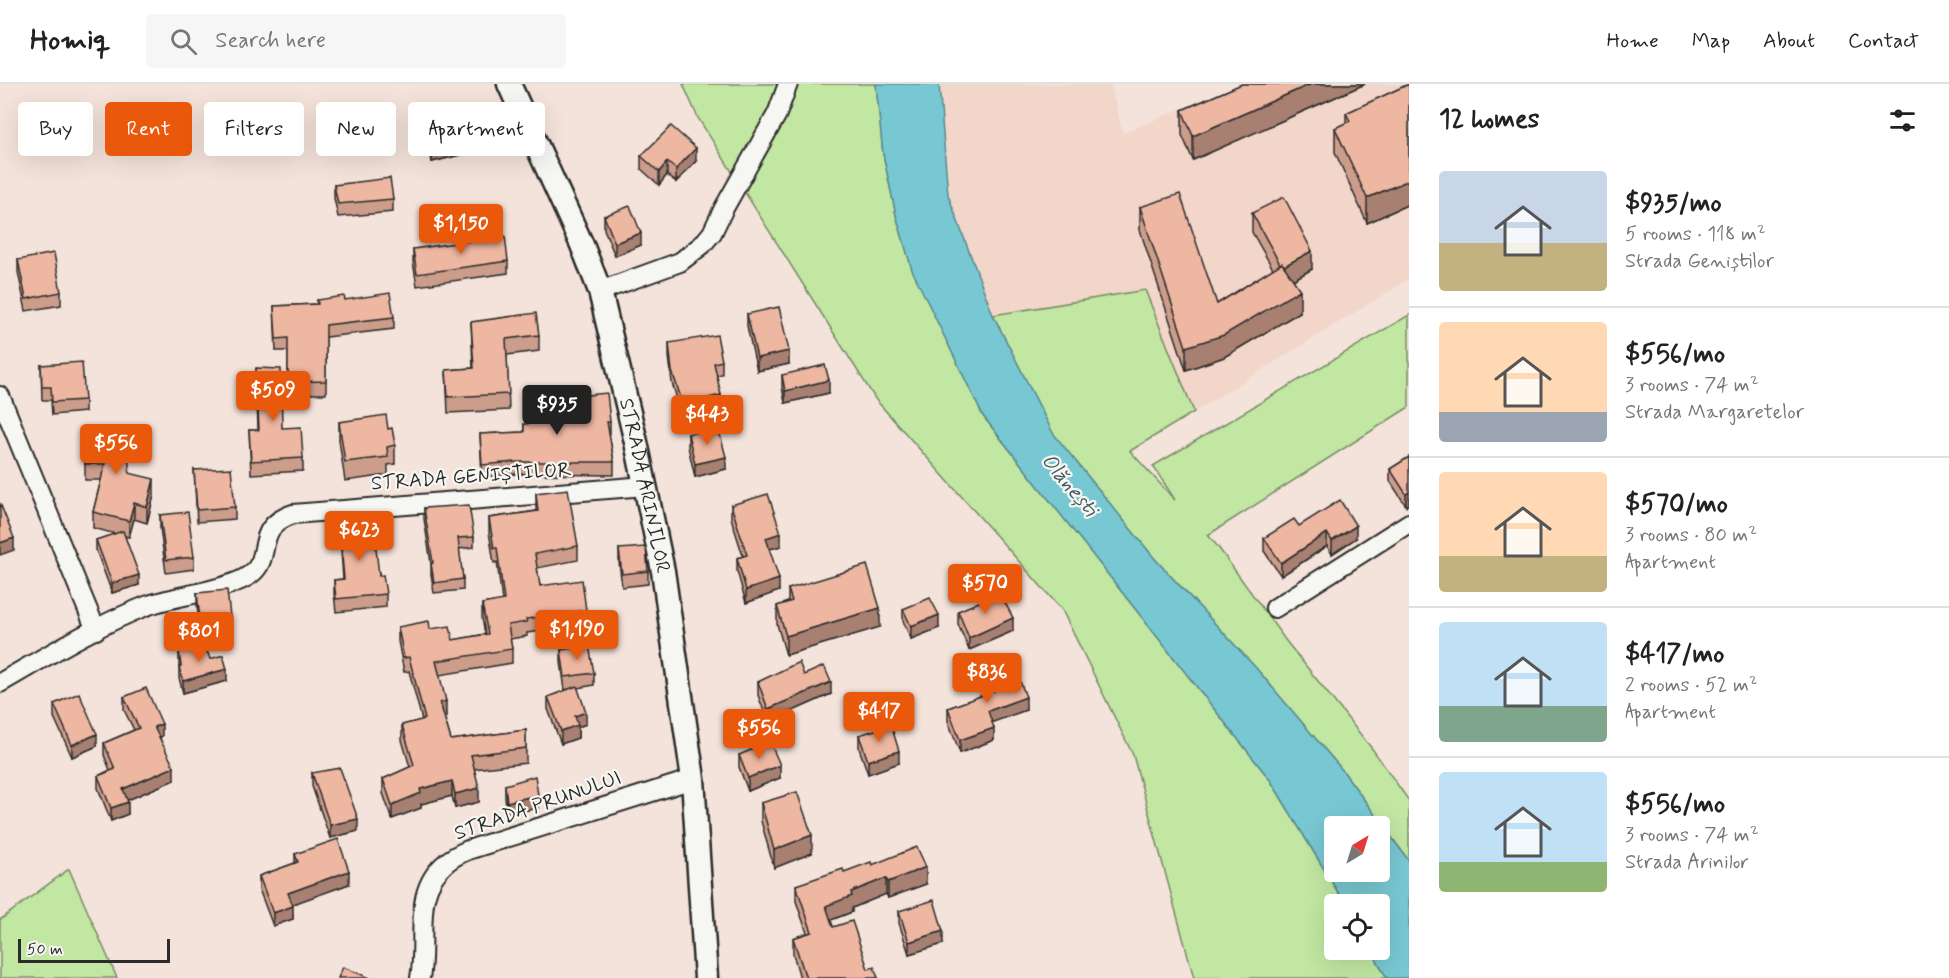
<!DOCTYPE html>
<html lang="en">
<head>
<meta charset="utf-8">
<style>
	:root { --surface:#fff; --page:#f6f6f6; --text:#222; --muted:#767676; --line:#e0e0e0; --accent:#ea580c }
	body { margin:0; font-family:Mynerve,sans-serif; background:var(--page); color:var(--text); height:100vh; display:flex; flex-direction:column; font-size:22px; white-space:nowrap }
	* { box-sizing:border-box; margin:0 }
	p { font-size:20px; color:var(--muted) }
	.icon { flex:none; width:33px; height:33px; fill:none; stroke:currentColor; stroke-width:2; stroke-linecap:round; stroke-linejoin:round }
	.map { position:relative; flex:1; overflow:hidden }
	.sheet { display:flex; flex-direction:column; background:var(--surface); width:540px }
	.sheet>* { flex:none }
	.banner { position:absolute; left:18px; top:18px; width:570px; height:54px; display:flex; gap:12px }
	.needle { width:39px; rotate:38deg }
	.fabs { position:absolute; left:1324px; top:732px; display:grid; gap:12px }
	.fabs a { display:grid; place-items:center; width:66px; height:66px; border-radius:6px; background:var(--surface); box-shadow:0 6px 24px #0002; font-size:30px }
	.scale { position:absolute; left:18px; bottom:15px; width:152px; box-sizing:border-box; padding-left:6px; border:3px solid #2b2b2b; border-top:0; font-size:16px; line-height:21px; white-space:nowrap; color:#2b2b2b; -webkit-text-stroke:4px #f6f6f2; paint-order:stroke }
	.price { position:absolute; translate:-50% -51px; padding:0 14px; border-radius:6px; background:var(--accent); color:#fff; font-size:20px; line-height:39px; filter:drop-shadow(0 2px 3px #0008) }
	.price::after { content:''; position:absolute; left:50%; top:36px; width:18px; height:14px; margin-left:-9px; background:inherit; clip-path:polygon(0 0,100% 0,50% 100%) }
	.price.current { background:#222; color:#fff }
	ul { padding:0; list-style:none }
	li { display:flex; align-items:center; gap:18px; height:150px; padding:0 30px }
	li+li { border-top:2px solid var(--line) }
	li span { display:grid; place-items:center; flex:none; width:168px; height:120px; border-radius:6px; color:#555 }
	li>.icon { margin-inline-start:auto }
	span .icon { width:72px; height:72px; fill:#fffc; stroke-width:1 }
	li b { font-size:26px }
	h2 { display:flex; justify-content:space-between; align-items:center; height:72px; padding:0 30px; font-size:26px }
	.tag { padding:0 21px; border-radius:6px; background:var(--surface); box-shadow:0 6px 24px #0002; font-size:21px; line-height:54px }
	.tag.current { background:var(--accent); color:#fff }
	header { display:flex; align-items:center; gap:36px; box-sizing:border-box; height:84px; padding:0 30px; background:var(--surface); border-bottom:2px solid var(--line) }
	header strong { font-size:28px }
	nav { display:flex; gap:33px; margin-inline-start:auto; font-size:21px }
	.search { width:420px; height:54px; background:var(--page); display:flex; align-items:center; gap:15px; box-sizing:border-box; padding:0 21px; border-radius:6px; color:var(--muted); font-size:22px }
	main { display:flex; flex:1; min-height:0 }
	.map>svg:first-child { display:block }
	.built { fill:#f2d6c9 }
	.green { fill:#c1e7a2; stroke:#768966; stroke-width:1.5 }
	.water { fill:#78c8d3; stroke:#598990; stroke-width:1.5; fill-rule:evenodd }
	.lines { fill:none; stroke-linecap:round; stroke-linejoin:round }
	.minor-casing { stroke:#2b2b2b; stroke-width:22 }
	.tertiary-casing { stroke:#2b2b2b; stroke-width:27 }
	.minor { stroke:#f6f6f2; stroke-width:18 }
	.tertiary { stroke:#f6f6f2; stroke-width:22 }
	.wall { fill:#cd9d8b; stroke:#2b2b2b; stroke-width:1.5 }
	.shaded-wall { fill:#a78071; stroke:#2b2b2b; stroke-width:1.5 }
	.building { fill:#eeb7a2; stroke:#2b2b2b; stroke-width:1.5 }
	.labels { text-anchor:middle; dominant-baseline:central; stroke-width:4.5; stroke-linejoin:round; paint-order:stroke }
	.street-label { font-size:20px; fill:#2b2b2b; stroke:#f6f6f2 }
	.water-label { font-size:21px; font-style:italic; fill:#425a5d; stroke:#f6f6f2 }
</style>
</head>
<body>
<header>
<strong>Homiq</strong>
<div class="search"><svg class="icon" aria-label="search" viewBox="0 0 24 24"><circle cx="10" cy="10" r="6"/><path d="M15 15l6 6"/></svg>Search here</div>
<nav><a>Home</a><a>Map</a><a>About</a><a>Contact</a></nav>
</header>
<main>
<div class="map">
<svg width="1409" height="894" viewBox="0 0 1409 894">
	<rect width="100%" height="100%" fill="#f4e3da"/>
	<filter id="ink" filterUnits="userSpaceOnUse"><feTurbulence type="fractalNoise" baseFrequency=".0167" numOctaves="2"/><feDisplacementMap in="SourceGraphic" scale="12" xChannelSelector="R" yChannelSelector="G"/><feConvolveMatrix kernelMatrix="1 2 1 2 8 2 1 2 1" color-interpolation-filters="sRGB"/></filter>
	<g filter="url(#ink)">
		<polygon class="built" points="939,0 1110,0 1123,49 1241,0 1409,0 1409,195 1194,328 1145,206 993,231 948,111"/>
		<g class="green">
			<polygon points="683,0 876,0 883,70 896,131 912,185 983,332 1271,697 1345,820 1335,820 1335,866 1371,866 1387,894 1194,894 1133,671 1062,526 876,316 698,34"/>
			<polygon points="1145,206 1194,328 1130,367 1175,416 1153,382 1409,231 1409,323 1208,451 1218,463 1286,557 1373,666 1409,717 1409,777 1343,687 1256,584 1155,475 1053,350 993,231"/>
			<polygon points="69,785 117,894 0,894 0,836"/>
		</g>
		<path class="water" d="M876,0H939L948,111L993,231L1053,349L1155,475L1256,584L1343,687L1409,777V894H1387L1371,866H1380V820H1345L1271,697L983,332L912,186L896,131L883,70ZM1335,742H1380V788H1335Z"/>
		<g class="lines">
			<g class="minor-casing">
				<g id="minor">
					<polyline points="600,207 680,178 702,161 712,149 724,124 777,30 788,0"/>
					<polyline points="0,312 96,546"/>
					<polyline points="1275,524 1409,439"/>
					<path d="M0,599C47,572 95,542 146,522C173,512 231,506 251,490C274,472 252,444 293,430L646,402"/>
					<path d="M420,894C428,854 410,808 447,778C453,773 461,769 468,766L693,695"/>
				</g>
			</g>
			<g class="tertiary-casing">
				<g id="tertiary">
					<path id="s1" d="M509,0L582,161L600,207L636,358L663,487L693,695L706,894"/>
				</g>
			</g>
			<use href="#minor" class="minor"/>
			<use href="#tertiary" class="tertiary"/>
		</g>
		<g class="wall">
			<polygon points="1242,0 1365,0 1193,76 1182,51 1182,26"/>
			<polygon points="1409,0 1409,120 1367,139 1335,68 1335,44 1346,39 1346,29"/>
			<polygon points="428,43 484,65 432,78 428,55"/>
			<polygon points="641,72 696,77 676,98 667,91 659,101 641,85"/>
			<polygon points="334,101 393,115 393,128 338,133 334,114"/>
			<polygon points="1140,123 1217,220 1273,185 1252,148 1252,129 1312,185 1293,196 1300,228 1224,273 1186,286 1140,146"/>
			<polygon points="604,132 641,161 615,172 604,145"/>
			<polygon points="413,165 508,177 508,189 417,202 413,178"/>
			<polygon points="18,176 61,208 61,221 26,227 18,188"/>
			<polygon points="317,216 345,216 394,233 394,245 326,253 326,310 288,310 288,267 276,267 274,222 317,220"/>
			<polygon points="747,230 789,280 757,287 747,242"/>
			<polygon points="471,238 539,251 539,267 507,271 509,326 448,329 446,286 473,284"/>
			<polygon points="669,259 722,277 722,290 717,291 721,323 683,333 672,299 669,272"/>
			<polygon points="41,281 85,316 85,328 52,331 51,316 42,316"/>
			<polygon points="256,284 282,344 303,374 303,387 251,390 249,346 258,346"/>
			<polygon points="782,291 829,309 785,319 782,303"/>
			<polygon points="557,314 610,338 610,350 609,350 614,378 614,391 515,390 482,393 480,350 524,348 524,340 558,337"/>
			<polygon points="339,338 388,345 395,361 395,380 388,381 388,391 345,397 339,356"/>
			<polygon points="85,347 154,411 147,439 134,435 129,453 125,452 139,501 112,509 96,466 96,456 116,450 93,444 93,428 101,396 85,396"/>
			<polygon points="688,350 726,385 695,393 688,363"/>
			<polygon points="1409,373 1406,422 1390,397 1390,385"/>
			<polygon points="194,386 235,423 235,435 197,438"/>
			<polygon points="536,409 578,462 578,476 537,484 540,502 586,526 586,541 527,549 527,552 510,555 512,565 512,579 439,591 446,632 444,632 451,656 526,646 526,679 474,685 479,718 455,724 452,712 421,720 421,724 392,735 383,709 383,695 410,683 402,656 402,641 422,636 409,587 404,588 398,557 398,543 430,545 453,556 485,550 482,534 482,520 502,517 497,478 494,479 489,448 489,434 536,427"/>
			<polygon points="731,421 781,462 770,465 779,507 746,519 737,487 737,474 743,472 731,434"/>
			<polygon points="424,424 474,453 474,463 459,465 463,495 463,506 434,509 431,490 431,479 424,435"/>
			<polygon points="160,431 194,473 194,485 166,489 160,444"/>
			<polygon points="339,437 365,446 386,510 386,523 336,528 334,509 334,496 343,495"/>
			<polygon points="1299,442 1356,454 1332,470 1327,462 1281,492 1264,467 1264,454"/>
			<polygon points="619,465 648,487 648,500 622,503 619,478"/>
			<polygon points="788,505 880,543 786,571 777,540 777,522 788,518"/>
			<polygon points="197,509 230,532 230,545 200,548 197,522"/>
			<polygon points="903,525 939,544 911,555 903,537"/>
			<polygon points="958,527 1013,547 969,566 958,540"/>
			<polygon points="561,566 594,589 594,601 577,604 586,640 578,643 578,654 561,660 548,625 548,613 569,605 565,606 561,578"/>
			<polygon points="179,567 210,575 227,597 183,609 179,594"/>
			<polygon points="804,591 831,610 768,638 758,611 758,598"/>
			<polygon points="987,591 1026,626 992,638 994,656 960,669 948,637 948,624 990,609 987,603"/>
			<polygon points="124,613 162,652 160,654 174,696 127,716 128,730 111,737 98,704 98,692 110,686 104,671 104,659 134,646 124,626"/>
			<polygon points="54,620 97,662 72,673 54,633"/>
			<polygon points="859,651 899,679 868,690 859,664"/>
			<polygon points="739,671 780,694 748,707 739,683"/>
			<polygon points="312,689 358,747 330,754 312,702"/>
			<polygon points="505,701 538,724 507,730 505,714"/>
			<polygon points="761,719 812,769 774,784 761,737"/>
			<polygon points="295,770 349,800 292,820 293,835 273,842 259,805 259,792 295,779"/>
			<polygon points="872,781 926,800 888,814 886,810 852,824 852,828 831,836 833,843 868,885 878,894 800,894 793,870 793,854 807,849 796,817 796,801"/>
			<polygon points="899,827 943,860 909,870 899,839"/>
		</g>
		<g class="shaded-wall">
			<polygon points="1311,0 1365,0 1193,76 1193,52"/>
			<polygon points="484,53 484,65 432,78 432,65"/>
			<polygon points="696,64 696,77 676,98 676,85"/>
			<polygon points="667,78 667,91 659,101 659,88"/>
			<polygon points="1409,96 1409,120 1367,139 1367,114"/>
			<polygon points="641,149 641,161 615,172 615,159"/>
			<polygon points="1312,167 1312,185 1282,202 1282,183"/>
			<polygon points="1300,206 1300,228 1224,273 1186,286 1186,263"/>
			<polygon points="789,267 789,280 757,287 757,274"/>
			<polygon points="829,296 829,309 785,319 785,307"/>
			<polygon points="721,311 721,323 683,333 683,320"/>
			<polygon points="726,373 726,385 695,393 695,380"/>
			<polygon points="154,395 154,411 147,439 147,423"/>
			<polygon points="1409,408 1409,420 1406,422 1406,410"/>
			<polygon points="134,419 134,435 129,453 129,437"/>
			<polygon points="1356,442 1356,454 1332,470 1332,457"/>
			<polygon points="781,449 781,462 766,466 766,454"/>
			<polygon points="1327,449 1327,462 1281,492 1281,479"/>
			<polygon points="14,454 14,466 0,471 0,459"/>
			<polygon points="139,491 139,501 112,509 112,499"/>
			<polygon points="779,495 779,507 746,519 746,506"/>
			<polygon points="880,524 880,543 786,571 786,552"/>
			<polygon points="939,531 939,544 911,555 911,542"/>
			<polygon points="1013,534 1013,547 969,566 969,554"/>
			<polygon points="227,585 227,597 183,609 183,597"/>
			<polygon points="831,598 831,610 768,638 768,625"/>
			<polygon points="1026,613 1026,626 988,640 988,627"/>
			<polygon points="446,617 446,632 440,633 440,619"/>
			<polygon points="586,628 586,640 578,643 578,654 561,660 561,647 575,632"/>
			<polygon points="162,640 162,652 154,656 154,643"/>
			<polygon points="994,644 994,656 960,669 960,656"/>
			<polygon points="97,650 97,662 72,673 72,661"/>
			<polygon points="899,667 899,679 868,690 868,677"/>
			<polygon points="780,681 780,694 748,707 748,694"/>
			<polygon points="174,683 174,696 123,718 123,705"/>
			<polygon points="452,697 452,712 421,720 421,724 392,735 392,721 420,705"/>
			<polygon points="479,704 479,718 455,724 455,710"/>
			<polygon points="538,711 538,724 507,730 507,718"/>
			<polygon points="128,718 128,730 111,737 111,724"/>
			<polygon points="358,735 358,747 330,754 330,741"/>
			<polygon points="812,751 812,769 774,784 774,766"/>
			<polygon points="926,783 926,800 888,814 888,798"/>
			<polygon points="349,787 349,800 288,822 288,809"/>
			<polygon points="886,794 886,810 852,824 852,828 826,838 826,822 851,808"/>
			<polygon points="293,822 293,835 273,842 273,829"/>
			<polygon points="943,847 943,860 909,870 909,858"/>
		</g>
		<g class="building">
			<polygon points="1242,0 1311,0 1193,52 1182,26"/>
			<polygon points="1409,0 1409,96 1367,114 1335,44 1350,37 1346,29"/>
			<polygon points="479,31 484,53 432,65 428,43"/>
			<polygon points="671,42 696,64 676,85 667,78 659,88 641,72"/>
			<polygon points="390,94 393,115 338,120 334,101"/>
			<polygon points="1180,110 1217,220 1282,179 1300,206 1224,251 1186,263 1140,123"/>
			<polygon points="1284,113 1312,167 1284,182 1282,179 1280,180 1252,129"/>
			<polygon points="630,122 641,149 615,159 604,132"/>
			<polygon points="505,152 508,177 417,190 413,165"/>
			<polygon points="54,169 61,208 26,215 18,176"/>
			<polygon points="390,209 394,233 326,241 326,297 288,298 288,254 276,255 274,222 318,220 317,216 344,212 345,216"/>
			<polygon points="779,223 789,267 757,274 747,230"/>
			<polygon points="536,229 539,251 506,255 509,310 448,313 446,286 474,284 471,238"/>
			<polygon points="717,251 722,277 714,279 721,311 683,320 672,287 669,259"/>
			<polygon points="82,278 85,316 52,318 51,303 42,303 41,281"/>
			<polygon points="825,281 829,296 785,307 782,291"/>
			<polygon points="256,284 281,285 282,344 301,343 303,374 251,377 249,346 259,346"/>
			<polygon points="607,309 610,338 607,338 614,378 515,378 482,381 480,350 524,348 524,340 560,336 557,314"/>
			<polygon points="386,331 388,345 392,344 395,361 387,363 388,373 345,378 339,338"/>
			<polygon points="718,343 726,373 695,380 688,350"/>
			<polygon points="85,347 129,348 129,389 154,395 147,423 134,419 129,437 93,428 105,380 85,380"/>
			<polygon points="1409,373 1409,408 1406,410 1390,385"/>
			<polygon points="231,384 235,423 197,426 194,386"/>
			<polygon points="568,405 578,462 535,470 540,502 582,496 586,526 526,535 527,538 508,541 512,565 436,577 446,617 440,619 451,656 526,646 526,664 471,671 479,704 455,710 452,697 420,705 421,709 392,721 383,695 414,681 402,641 425,635 409,573 404,574 398,543 429,537 430,545 450,542 453,556 488,550 482,520 504,516 497,464 494,464 489,434 538,427 536,409"/>
			<polygon points="768,410 781,449 766,454 779,495 746,506 737,474 747,471 731,421"/>
			<polygon points="1340,416 1356,442 1332,457 1327,449 1281,479 1264,454 1294,435 1299,442"/>
			<polygon points="0,419 14,454 0,459"/>
			<polygon points="469,421 474,453 458,454 463,495 434,499 431,479 433,479 424,424"/>
			<polygon points="188,428 194,473 166,476 160,431"/>
			<polygon points="364,436 365,446 374,445 379,492 383,491 386,510 336,515 334,496 344,495 339,437"/>
			<polygon points="123,447 139,491 112,499 96,456"/>
			<polygon points="646,463 648,487 622,490 619,465"/>
			<polygon points="867,481 880,524 786,552 777,522 792,517 788,505"/>
			<polygon points="227,506 230,532 200,535 197,509"/>
			<polygon points="1000,509 1013,534 969,554 958,527"/>
			<polygon points="930,514 939,531 911,542 903,525"/>
			<polygon points="204,559 210,575 223,571 227,585 183,597 179,583 181,582 179,567"/>
			<polygon points="589,561 594,589 565,593 561,566"/>
			<polygon points="799,578 804,591 824,582 831,598 768,625 758,598"/>
			<polygon points="1014,581 1026,613 988,627 994,644 960,656 948,624 994,607 987,591"/>
			<polygon points="577,602 586,628 575,632 578,641 561,647 548,613"/>
			<polygon points="146,604 162,640 154,643 174,683 123,705 128,718 111,724 98,692 115,685 104,659 139,644 124,613"/>
			<polygon points="79,609 97,650 72,661 54,620"/>
			<polygon points="891,641 899,667 868,677 859,651"/>
			<polygon points="770,658 780,681 748,694 739,671"/>
			<polygon points="340,684 358,735 330,741 312,689"/>
			<polygon points="535,692 538,711 507,718 505,701"/>
			<polygon points="797,708 812,751 774,766 761,719"/>
			<polygon points="338,755 349,787 288,809 293,822 273,829 259,792 298,778 295,770"/>
			<polygon points="917,763 926,783 888,798 886,794 851,808 852,812 826,822 833,843 852,837 868,885 874,883 878,894 806,894 793,854 812,848 796,801 843,785 844,788 871,778 872,781"/>
			<polygon points="934,816 943,847 909,858 899,827"/>
			<polygon points="343,883 370,894 338,894"/>
		</g>
	</g>
	<g class="labels">
		<g class="street-label">
			<text transform="translate(471 393) rotate(-4)">STRADA GENIȘTILOR</text>
			<text stroke="none"><textPath href="#s1" startOffset="426">STRADA ARINILOR</textPath></text>
			<text transform="translate(538 722) rotate(-19)">STRADA PRUNULUI</text>
		</g>
		<g class="water-label">
			<text transform="translate(1069 401) rotate(50)">Olănești</text>
		</g>
	</g>
</svg>
<div class="fabs">
<a><svg class="needle" viewBox="-14 -14 28 28"><path d="M0-13l5 13h-10z" fill="#e53935"/><path d="M0 13l5-13h-10z" fill="#767676"/></svg></a>
<a><svg class="icon" aria-label="locate" viewBox="0 0 24 24"><circle cx="12" cy="12" r="6"/><path d="M12 2v4M12 18v4M2 12h4M18 12h4"/></svg></a>
</div>
<div class="scale">50 m</div>
<b class="price" style="left:461px;top:171px">$1,150</b>
<b class="price" style="left:273px;top:338px">$509</b>
<b class="price current" style="left:557px;top:352px">$935</b>
<b class="price" style="left:707px;top:362px">$443</b>
<b class="price" style="left:116px;top:391px">$556</b>
<b class="price" style="left:359px;top:478px">$623</b>
<b class="price" style="left:985px;top:531px">$570</b>
<b class="price" style="left:577px;top:577px">$1,190</b>
<b class="price" style="left:199px;top:579px">$801</b>
<b class="price" style="left:987px;top:620px">$836</b>
<b class="price" style="left:879px;top:659px">$417</b>
<b class="price" style="left:759px;top:676px">$556</b>
<div class="banner">
<a class="tag">Buy</a>
<a class="tag current">Rent</a>
<a class="tag">Filters</a>
<a class="tag">New</a>
<a class="tag">Apartment</a>
</div>
</div>
<section class="sheet">
<h2>12 homes<svg class="icon" aria-label="filters" viewBox="0 0 24 24"><path d="M4 7h16M4 17h16"/><circle cx="9" cy="7" r="2"/><circle cx="15" cy="17" r="2"/></svg></h2>
<ul>
<li><span style="background:linear-gradient(#c9d6e8 60%,#c2b280 0)"><svg class="icon" aria-label="home" viewBox="0 0 24 24"><path d="M3 11l9-7 9 7M6 9v11h12V9"/></svg></span><div><b>$935/mo</b><p>5 rooms · 118 m²</p><p>Strada Geniștilor</p></div></li>
<li><span style="background:linear-gradient(#ffd9b3 75%,#9aa5b1 0)"><svg class="icon" aria-label="home" viewBox="0 0 24 24"><path d="M3 11l9-7 9 7M6 9v11h12V9"/></svg></span><div><b>$556/mo</b><p>3 rooms · 74 m²</p><p>Strada Margaretelor</p></div></li>
<li><span style="background:linear-gradient(#ffd9b3 70%,#c2b280 0)"><svg class="icon" aria-label="home" viewBox="0 0 24 24"><path d="M3 11l9-7 9 7M6 9v11h12V9"/></svg></span><div><b>$570/mo</b><p>3 rooms · 80 m²</p><p>Apartment</p></div></li>
<li><span style="background:linear-gradient(#bfe0f5 70%,#7fa58c 0)"><svg class="icon" aria-label="home" viewBox="0 0 24 24"><path d="M3 11l9-7 9 7M6 9v11h12V9"/></svg></span><div><b>$417/mo</b><p>2 rooms · 52 m²</p><p>Apartment</p></div></li>
<li><span style="background:linear-gradient(#bfe0f5 75%,#8fb573 0)"><svg class="icon" aria-label="home" viewBox="0 0 24 24"><path d="M3 11l9-7 9 7M6 9v11h12V9"/></svg></span><div><b>$556/mo</b><p>3 rooms · 74 m²</p><p>Strada Arinilor</p></div></li>
</ul>
</section>
</main>
</body>
</html>
